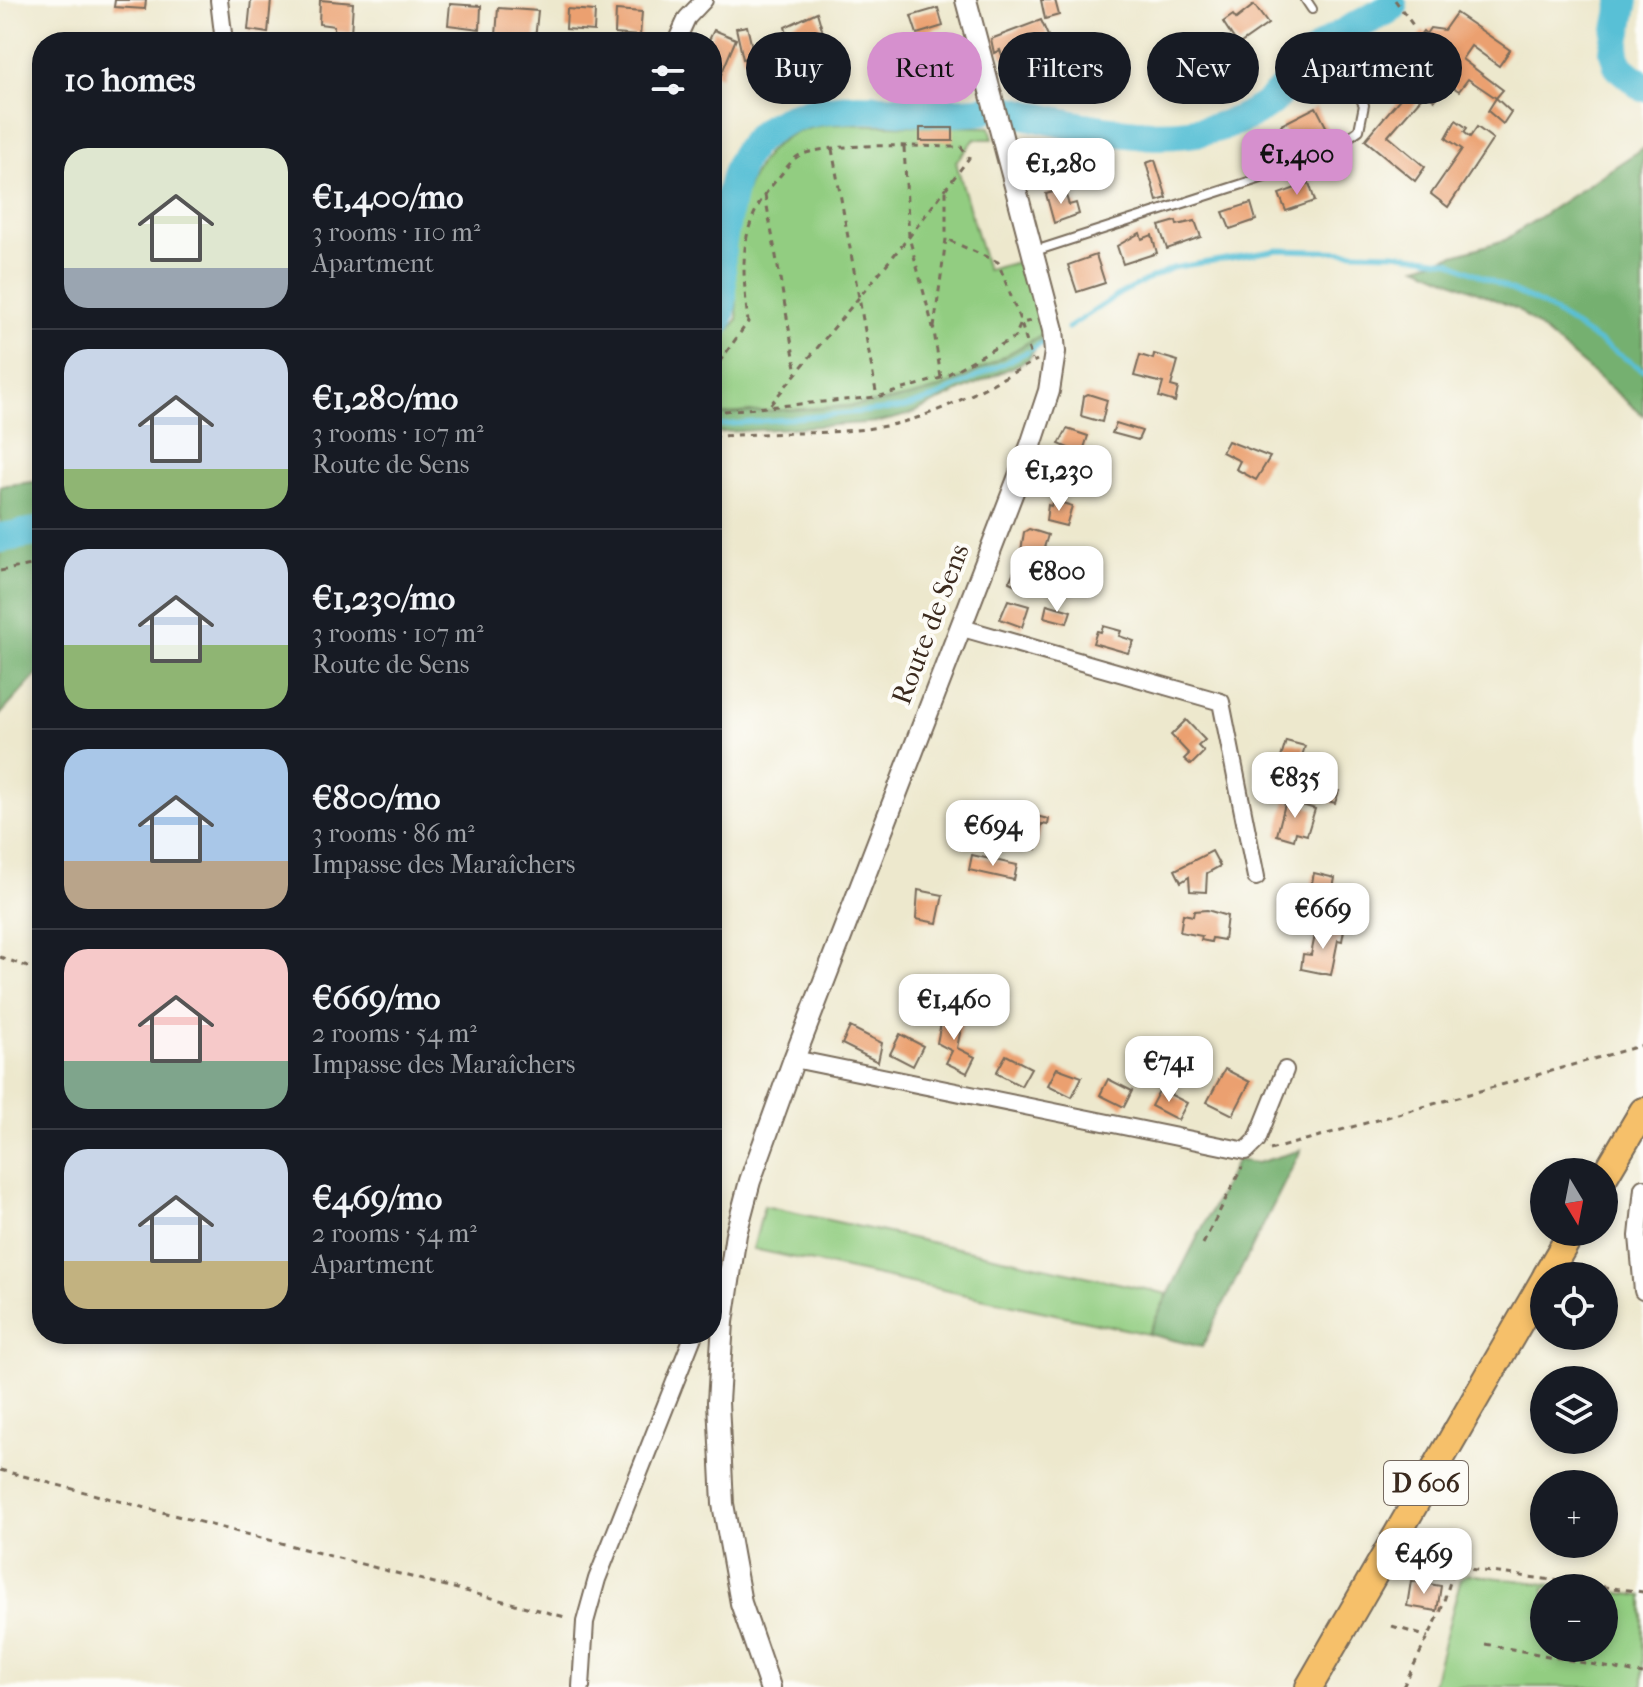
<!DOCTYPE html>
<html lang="en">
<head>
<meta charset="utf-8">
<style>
	:root { --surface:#171b24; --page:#20242c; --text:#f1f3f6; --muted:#9ea1a6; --line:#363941; --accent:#d690ce }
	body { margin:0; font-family:"IM FELL French Canon",serif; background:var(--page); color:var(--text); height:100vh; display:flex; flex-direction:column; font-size:30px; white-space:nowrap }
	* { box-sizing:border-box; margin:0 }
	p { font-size:26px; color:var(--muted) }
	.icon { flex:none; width:44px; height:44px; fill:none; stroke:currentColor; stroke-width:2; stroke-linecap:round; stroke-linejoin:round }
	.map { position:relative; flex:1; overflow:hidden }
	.side { position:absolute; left:32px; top:32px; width:690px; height:1312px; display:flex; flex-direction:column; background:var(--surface); border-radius:32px; box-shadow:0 4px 12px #0003 }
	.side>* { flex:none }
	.banner { position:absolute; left:746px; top:32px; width:760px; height:72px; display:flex; gap:16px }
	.needle { width:52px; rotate:170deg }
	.tools { position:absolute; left:1530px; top:1158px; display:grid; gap:16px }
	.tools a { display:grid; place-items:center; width:88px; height:88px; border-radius:50%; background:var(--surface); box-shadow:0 4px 12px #0003; font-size:40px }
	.price { position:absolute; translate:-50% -68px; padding:0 18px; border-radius:16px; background:#fff; color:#222; font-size:26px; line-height:52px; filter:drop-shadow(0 2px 4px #0008) }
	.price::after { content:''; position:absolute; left:50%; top:48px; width:24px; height:18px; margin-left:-12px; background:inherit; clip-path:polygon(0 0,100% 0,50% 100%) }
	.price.on { background:var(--accent); color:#111 }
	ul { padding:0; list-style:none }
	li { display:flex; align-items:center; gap:24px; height:200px; padding:0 32px }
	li+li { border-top:2px solid var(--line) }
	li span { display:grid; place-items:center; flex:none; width:224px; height:160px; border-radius:24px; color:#555 }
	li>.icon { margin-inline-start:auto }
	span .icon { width:96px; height:96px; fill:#fffc; stroke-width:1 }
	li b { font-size:34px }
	h2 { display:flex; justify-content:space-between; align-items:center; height:96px; padding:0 32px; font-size:34px }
	.chip { padding:0 28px; border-radius:36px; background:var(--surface); box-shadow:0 4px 12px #0003; font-size:28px; line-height:72px }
	.chip.on { background:var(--accent); color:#111 }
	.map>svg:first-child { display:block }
	.green { fill:#92cd81; stroke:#667c50; stroke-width:2 }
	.forest { fill:#75b06f; stroke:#586d46; stroke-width:2 }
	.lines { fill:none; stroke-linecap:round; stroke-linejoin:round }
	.stream { stroke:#59c0d6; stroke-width:5 }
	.river { stroke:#59c0d6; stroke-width:30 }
	.building { fill:#eba06f }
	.service-casing { stroke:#796c5b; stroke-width:12 }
	.minor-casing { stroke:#796c5b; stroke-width:20 }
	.tertiary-casing { stroke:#796c5b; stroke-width:24 }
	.primary-casing { stroke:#796c5b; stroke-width:30 }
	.path { stroke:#796c5b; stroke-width:3; stroke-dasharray:6 6; stroke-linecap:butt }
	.service { stroke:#fff; stroke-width:8 }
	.minor { stroke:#fff; stroke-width:16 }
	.tertiary { stroke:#fff; stroke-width:20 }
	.primary { stroke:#f6c06b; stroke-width:26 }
	.labels { text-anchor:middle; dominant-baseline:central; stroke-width:8; stroke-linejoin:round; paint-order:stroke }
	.shield { fill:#fdfcf7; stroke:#75695f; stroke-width:2 }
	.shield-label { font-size:26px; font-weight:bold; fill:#3b2a1e }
	.street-label { font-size:28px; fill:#3b2a1e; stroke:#fdfcf7 }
</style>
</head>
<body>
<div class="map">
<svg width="1643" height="1687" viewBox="0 0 1643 1687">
	<rect width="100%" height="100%" fill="#fdfcf7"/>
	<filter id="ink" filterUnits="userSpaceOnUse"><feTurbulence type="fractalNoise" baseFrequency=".0125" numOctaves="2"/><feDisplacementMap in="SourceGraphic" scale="16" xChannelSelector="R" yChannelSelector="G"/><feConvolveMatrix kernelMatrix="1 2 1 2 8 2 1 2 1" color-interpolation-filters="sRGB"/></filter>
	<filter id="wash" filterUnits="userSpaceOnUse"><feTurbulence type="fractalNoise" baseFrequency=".006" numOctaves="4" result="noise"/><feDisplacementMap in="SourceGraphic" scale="32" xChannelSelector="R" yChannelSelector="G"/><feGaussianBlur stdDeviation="1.8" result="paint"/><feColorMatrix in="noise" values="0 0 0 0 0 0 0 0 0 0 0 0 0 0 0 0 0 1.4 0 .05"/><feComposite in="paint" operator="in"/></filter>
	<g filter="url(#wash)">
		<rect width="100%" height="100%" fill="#ede8cd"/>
		<g class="green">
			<path d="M830,124L990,127L993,139H975L956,162L987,270L1025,260L1045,333C1007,354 967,381 925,393C855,412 783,407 712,416V351L737,320C739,303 732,287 733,270C733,227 746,159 788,136C801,129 816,127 830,124Z"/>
			<polygon points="764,1206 1168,1294 1148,1334 753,1249"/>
			<polygon points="1468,1574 1577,1588 1544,1588 1544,1648 1604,1648 1604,1591 1643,1596 1643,1687 1432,1687 1461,1578"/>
		</g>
		<g class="forest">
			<polygon points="1643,148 1643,415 1517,309 1417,266 1505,240"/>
			<path d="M1045,333L1028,360L908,415L880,422L712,433V416C783,407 855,412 925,393C967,381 1007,354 1045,333Z"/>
			<polygon points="42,481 42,669 0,715 0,486"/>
			<polygon points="1301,1150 1202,1347 1148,1334 1237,1160 1257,1163"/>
		</g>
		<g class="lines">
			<g class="stream">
				<polyline points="1068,328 1121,293 1172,268 1278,250 1395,253 1449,261 1543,305 1643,370"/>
				<polyline points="1032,349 1046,341"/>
				<polyline points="712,426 903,408 934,398 1027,352"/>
			</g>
			<g class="river">
				<polyline points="1624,0 1614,51 1618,66 1643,87"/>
				<path d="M1006,110C1088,128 1186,157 1263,107C1283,94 1296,70 1314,54C1336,34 1367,21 1393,7"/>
				<path d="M712,331C731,307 716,269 722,241C727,218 730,186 740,164C780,77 910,121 983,110"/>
				<polyline points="0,538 42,531"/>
			</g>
		</g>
		<g id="blocks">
			<g class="building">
				<polygon points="115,0 146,0 145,9 114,7"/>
				<polygon points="251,0 271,0 268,33 248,30"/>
				<polygon points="320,0 353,3 351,33 334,31 334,26 319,24"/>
				<polygon points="1041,0 1055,0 1059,15 1045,19"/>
				<polygon points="450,4 481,6 480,29 448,25"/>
				<polygon points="1254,5 1268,24 1238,45 1223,22 1233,15 1236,19"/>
				<polygon points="498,8 538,11 535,39 496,36"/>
				<polygon points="938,8 943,26 917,34 911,16"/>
				<polygon points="567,9 595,11 594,31 566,29"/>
				<polygon points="616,10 642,12 640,36 615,34"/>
				<polygon points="817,12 824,36 791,47 785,27"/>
				<polygon points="1456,13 1510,50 1499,66 1471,46 1462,59 1503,90 1496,98 1511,112 1503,124 1488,111 1496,98 1468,79 1459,91 1448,84 1435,100 1427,94 1420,99 1388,136 1425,167 1415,181 1365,140 1431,62 1411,47 1423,31 1426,34 1430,28 1444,30"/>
				<polygon points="1041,20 1052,45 1023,56 1021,51 1003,58 1000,50 994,53 991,39"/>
				<polygon points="747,26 754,56 743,59 736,28"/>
				<polygon points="714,30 736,39 720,77 712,73 712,42 708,42"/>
				<polygon points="1224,69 1233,87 1214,100 1203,85"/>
				<polygon points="1316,107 1331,136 1303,150 1293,132 1286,135 1281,125"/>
				<polygon points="1456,120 1467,128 1464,132 1470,137 1477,127 1493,139 1448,207 1431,194 1462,149 1446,138"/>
				<rect x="920" y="128" width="33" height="13"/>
				<polygon points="1155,160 1167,198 1157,201 1146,163"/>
				<polygon points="1309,183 1315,201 1286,211 1279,194"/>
				<polygon points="1064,189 1069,205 1076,203 1079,214 1054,223 1046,194"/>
				<polygon points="1251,203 1256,220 1230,229 1223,212"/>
				<polygon points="1176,221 1177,225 1195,221 1201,237 1167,249 1159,226"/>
				<polygon points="1140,233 1142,239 1152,235 1157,253 1123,264 1117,246"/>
				<polygon points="1096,255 1105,283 1077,292 1068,265"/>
				<polygon points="1154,354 1178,361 1171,386 1178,388 1175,402 1159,397 1163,383 1134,376 1140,355 1153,359"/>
				<polygon points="1088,394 1107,400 1102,422 1081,416 1084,396"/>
				<polygon points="1116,423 1142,431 1138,440 1112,433"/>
				<polygon points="1067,429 1088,436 1082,454 1059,444"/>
				<polygon points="1228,441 1270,457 1256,480 1236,469 1240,461 1222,452"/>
				<polygon points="1064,463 1085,469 1078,492 1055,483"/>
				<polygon points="1053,500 1072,506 1066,526 1046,521 1048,505 1051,506"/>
				<polygon points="1029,529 1048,535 1041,557 1021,551 1024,532"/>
				<polygon points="1018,563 1038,569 1031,592 1009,582"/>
				<polygon points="1008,600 1029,606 1022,627 1000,619"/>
				<polygon points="1047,604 1071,611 1067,623 1044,617"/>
				<polygon points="1103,626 1121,631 1119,636 1134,641 1128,653 1093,643 1097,631 1101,632"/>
				<polygon points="1186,720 1205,740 1198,746 1204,752 1191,765 1184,759 1189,754 1171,735"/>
				<polygon points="1286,741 1305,746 1295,780 1306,784 1308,777 1335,785 1333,790 1339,791 1335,803 1273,785"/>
				<polygon points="1286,800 1315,809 1307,835 1296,832 1294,840 1277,835"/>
				<polygon points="1008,810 1049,819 1048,825 1042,824 1036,849 999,840"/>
				<polygon points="1212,851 1220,866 1207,873 1206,892 1190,891 1189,877 1181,882 1175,870"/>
				<polygon points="972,855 1017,865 1014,880 969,870"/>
				<polygon points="1314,873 1335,878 1333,888 1342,889 1336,918 1306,911"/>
				<polygon points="918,890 943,895 937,923 916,919"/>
				<polygon points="1207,910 1227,916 1224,940 1212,938 1211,942 1201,940 1202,936 1180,932 1183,914 1193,916 1194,911"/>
				<polygon points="1317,925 1344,930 1342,941 1338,940 1331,975 1301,969 1303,954 1311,955"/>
				<polygon points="943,1013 963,1018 957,1048 975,1057 967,1073 946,1063 952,1051 937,1043"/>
				<polygon points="850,1027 882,1043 878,1062 842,1044"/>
				<polygon points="900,1034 923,1046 913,1066 890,1054"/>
				<polygon points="1006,1055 1031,1068 1021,1086 996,1073"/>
				<polygon points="1057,1068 1082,1077 1072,1097 1048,1085"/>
				<polygon points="1225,1069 1250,1082 1233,1115 1207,1102"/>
				<polygon points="1108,1079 1132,1091 1124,1107 1100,1095"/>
				<polygon points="1160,1089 1187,1103 1178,1120 1151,1106"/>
				<polygon points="1411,1581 1441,1586 1437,1611 1407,1606"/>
			</g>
		</g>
	</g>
	<g filter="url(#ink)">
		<use href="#blocks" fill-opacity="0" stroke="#796c5b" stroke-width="2"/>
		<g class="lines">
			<g class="service-casing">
				<g id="service">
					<polyline points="1306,0 1312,9"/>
					<polyline points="1035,251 1314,161 1359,130 1364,105 1337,55"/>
				</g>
			</g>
			<g class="minor-casing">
				<g id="minor">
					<polyline points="219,0 224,42"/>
					<polyline points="676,42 687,18 704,0"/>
					<polyline points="959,627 1221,702 1256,877"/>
					<polyline points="794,1059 1246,1151 1257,1140 1285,1070"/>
					<polyline points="1643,1188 1638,1236 1643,1291"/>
					<polyline points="712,1300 728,1271"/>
					<polyline points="581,1687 585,1622 597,1579 694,1334"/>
				</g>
			</g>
			<g class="tertiary-casing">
				<polyline id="tertiary" points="770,1687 741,1603 723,1504 718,1402 723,1322 736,1234 750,1181 794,1059 1031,445 1049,391 1055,352 1053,330 966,0"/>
			</g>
			<g class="primary-casing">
				<g id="primary">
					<polyline points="1604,1177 1643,1111"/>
					<polyline points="1546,1276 1572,1232"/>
					<polyline points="1309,1687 1544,1280"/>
				</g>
			</g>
			<g class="path">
				<polyline points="1395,0 1415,28"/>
				<polyline points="904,147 909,237 934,331 941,378"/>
				<polyline points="832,149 877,397"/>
				<polyline points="765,195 797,373"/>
				<polyline points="1031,321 1021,323 1032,360"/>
				<polyline points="934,328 946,239 946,188"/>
				<path d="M712,372L748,322C742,264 737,223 779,177C785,170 792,159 800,155C839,141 918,147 961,147L969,158L909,237L770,405"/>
				<polyline points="712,412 877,397 941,378 1015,337 1021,323 998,262 946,239"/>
				<path d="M712,437C767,431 824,436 879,427C935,419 988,385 1037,360"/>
				<polyline points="0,571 42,563"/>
				<polyline points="0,957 42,972"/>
				<polyline points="1270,1150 1643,1045"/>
				<polyline points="1203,1244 1242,1167"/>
				<polyline points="0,1470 569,1618"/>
				<polyline points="1392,1626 1428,1637"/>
				<polyline points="1485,1644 1643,1674"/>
				<polyline points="1403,1687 1440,1613 1452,1576 1461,1568 1643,1592"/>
			</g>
			<use href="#service" class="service"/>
			<use href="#minor" class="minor"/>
			<use href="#tertiary" class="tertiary"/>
			<use href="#primary" class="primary"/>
		</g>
	</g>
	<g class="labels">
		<rect class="shield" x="1384" y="1461" width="84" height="44" rx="6"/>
		<g class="shield-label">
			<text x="1426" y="1483">D 606</text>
		</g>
		<g class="street-label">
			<text transform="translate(930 624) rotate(-69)">Route de Sens</text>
		</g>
	</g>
</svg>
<div class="tools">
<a><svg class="needle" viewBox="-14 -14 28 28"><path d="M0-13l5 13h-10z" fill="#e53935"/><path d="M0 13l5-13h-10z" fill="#9ea1a6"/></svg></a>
<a><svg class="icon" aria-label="locate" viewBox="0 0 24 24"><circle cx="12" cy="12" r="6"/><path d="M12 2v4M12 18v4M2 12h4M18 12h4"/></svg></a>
<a><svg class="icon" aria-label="layers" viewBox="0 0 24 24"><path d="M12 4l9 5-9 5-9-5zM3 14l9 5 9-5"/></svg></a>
<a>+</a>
<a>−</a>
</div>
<b class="price on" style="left:1297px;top:197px">€1,400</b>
<b class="price" style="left:1061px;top:206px">€1,280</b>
<b class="price" style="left:1059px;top:513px">€1,230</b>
<b class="price" style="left:1057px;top:614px">€800</b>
<b class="price" style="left:1295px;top:820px">€835</b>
<b class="price" style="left:993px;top:868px">€694</b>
<b class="price" style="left:1323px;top:951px">€669</b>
<b class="price" style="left:954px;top:1042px">€1,460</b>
<b class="price" style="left:1169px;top:1104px">€741</b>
<b class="price" style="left:1424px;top:1596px">€469</b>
<div class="banner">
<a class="chip">Buy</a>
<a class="chip on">Rent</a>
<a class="chip">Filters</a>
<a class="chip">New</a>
<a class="chip">Apartment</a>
</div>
<section class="side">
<h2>10 homes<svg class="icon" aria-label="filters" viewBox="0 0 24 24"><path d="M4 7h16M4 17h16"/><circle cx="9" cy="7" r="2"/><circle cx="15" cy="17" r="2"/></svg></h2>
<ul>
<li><span style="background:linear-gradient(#dfe7d0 75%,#9aa5b1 0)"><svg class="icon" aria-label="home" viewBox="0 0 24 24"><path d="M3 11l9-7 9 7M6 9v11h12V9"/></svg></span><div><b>€1,400/mo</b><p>3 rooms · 110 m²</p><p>Apartment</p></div></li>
<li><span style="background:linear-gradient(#c9d6e8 75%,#8fb573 0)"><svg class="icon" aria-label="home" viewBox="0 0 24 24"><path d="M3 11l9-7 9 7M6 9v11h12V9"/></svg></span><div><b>€1,280/mo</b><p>3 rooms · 107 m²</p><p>Route de Sens</p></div></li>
<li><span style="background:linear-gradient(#c9d6e8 60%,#8fb573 0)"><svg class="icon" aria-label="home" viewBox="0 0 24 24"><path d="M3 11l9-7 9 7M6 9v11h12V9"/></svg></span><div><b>€1,230/mo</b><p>3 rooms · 107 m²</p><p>Route de Sens</p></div></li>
<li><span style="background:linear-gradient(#a9c7e8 70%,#b9a48a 0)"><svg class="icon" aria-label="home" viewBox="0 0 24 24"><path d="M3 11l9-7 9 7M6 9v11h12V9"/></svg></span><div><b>€800/mo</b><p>3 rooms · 86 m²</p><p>Impasse des Maraîchers</p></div></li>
<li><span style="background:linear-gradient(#f6c9c9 70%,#7fa58c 0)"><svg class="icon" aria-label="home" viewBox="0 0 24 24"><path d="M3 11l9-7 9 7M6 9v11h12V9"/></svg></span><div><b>€669/mo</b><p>2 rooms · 54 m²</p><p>Impasse des Maraîchers</p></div></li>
<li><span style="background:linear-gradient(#c9d6e8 70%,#c2b280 0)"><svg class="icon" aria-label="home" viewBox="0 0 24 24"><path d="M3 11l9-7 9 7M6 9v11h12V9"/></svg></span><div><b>€469/mo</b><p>2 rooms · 54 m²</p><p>Apartment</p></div></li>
</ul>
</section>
</div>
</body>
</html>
